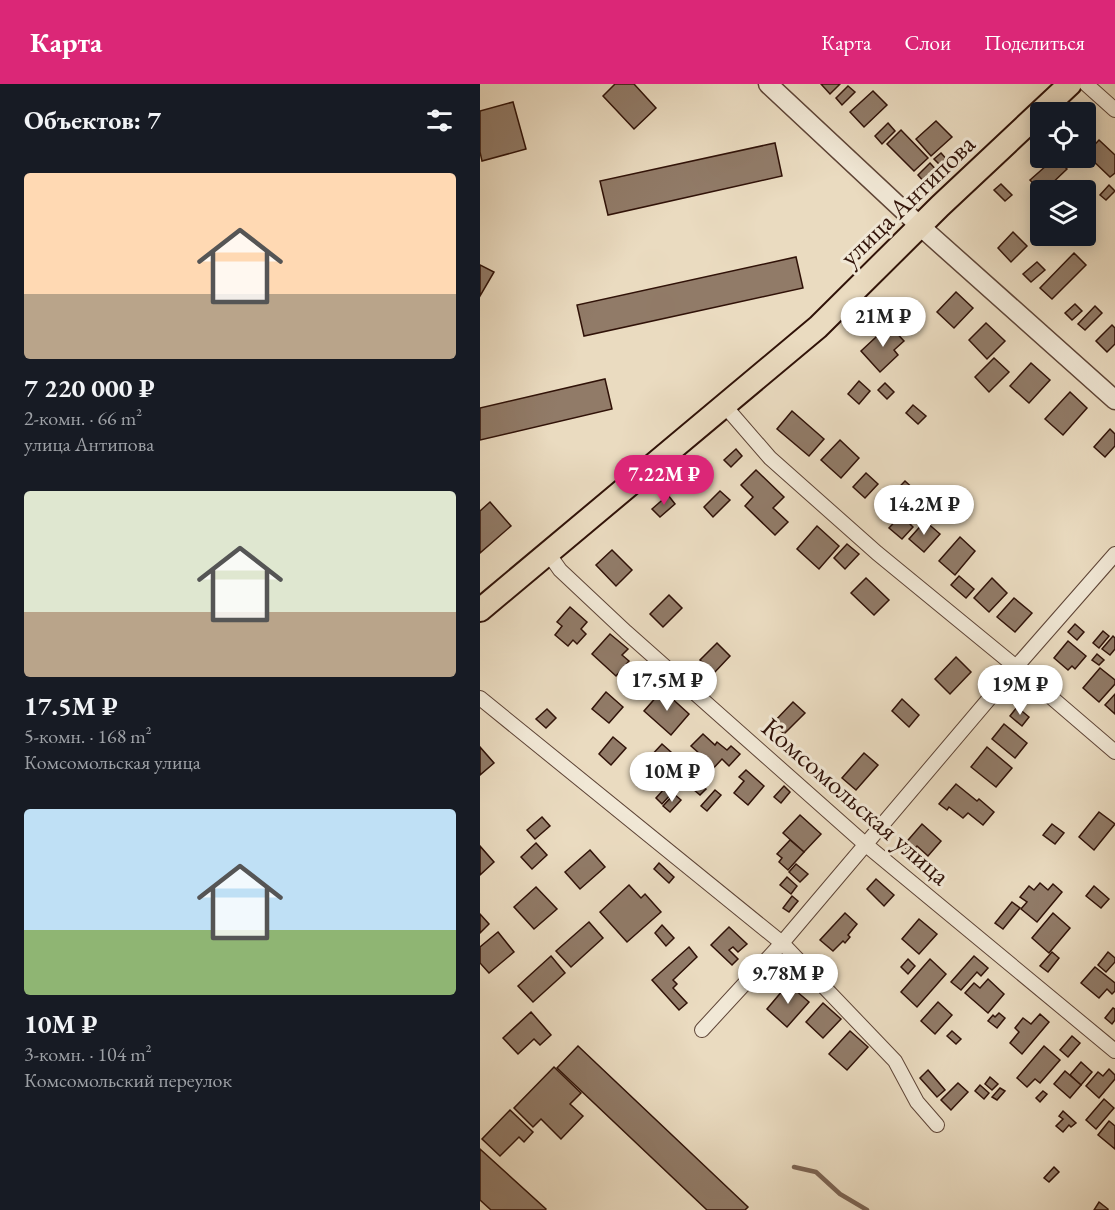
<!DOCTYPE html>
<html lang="ru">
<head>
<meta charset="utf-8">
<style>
	:root { --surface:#171b24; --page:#242831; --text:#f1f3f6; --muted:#9ea1a6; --accent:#db2777 }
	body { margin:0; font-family:"EB Garamond",serif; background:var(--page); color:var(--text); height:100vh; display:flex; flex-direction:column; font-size:22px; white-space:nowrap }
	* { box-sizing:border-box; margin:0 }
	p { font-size:20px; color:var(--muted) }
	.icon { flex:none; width:33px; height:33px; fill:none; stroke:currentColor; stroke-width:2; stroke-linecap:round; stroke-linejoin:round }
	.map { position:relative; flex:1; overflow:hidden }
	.sheet { display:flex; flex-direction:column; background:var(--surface); width:480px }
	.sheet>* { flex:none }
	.tools { position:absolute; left:550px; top:18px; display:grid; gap:12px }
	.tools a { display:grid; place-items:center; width:66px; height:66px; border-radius:6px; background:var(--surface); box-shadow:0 3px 15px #0003; font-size:30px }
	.price { position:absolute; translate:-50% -51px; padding:0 14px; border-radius:21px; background:#fff; color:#222; font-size:20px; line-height:39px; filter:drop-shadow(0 2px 3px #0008) }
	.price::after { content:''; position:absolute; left:50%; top:36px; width:18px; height:14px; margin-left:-9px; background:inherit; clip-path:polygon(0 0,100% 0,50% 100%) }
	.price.active { background:var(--accent); color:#fff }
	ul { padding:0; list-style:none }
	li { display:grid; align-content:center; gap:12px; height:318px; padding:0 24px }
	li span { display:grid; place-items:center; height:186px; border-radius:6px; color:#555 }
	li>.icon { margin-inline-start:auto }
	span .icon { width:108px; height:108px; fill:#fffc; stroke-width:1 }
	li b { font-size:26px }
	h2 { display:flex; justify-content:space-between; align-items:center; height:72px; padding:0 24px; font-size:26px }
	header { display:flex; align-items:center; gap:36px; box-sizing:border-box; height:84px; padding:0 30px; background:var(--accent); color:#fff }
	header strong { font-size:28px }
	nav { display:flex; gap:33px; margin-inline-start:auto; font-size:21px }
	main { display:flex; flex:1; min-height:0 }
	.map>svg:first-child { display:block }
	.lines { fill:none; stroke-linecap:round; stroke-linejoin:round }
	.stream { stroke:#7a6251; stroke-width:4.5 }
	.building { fill:#917b68; stroke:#301208; stroke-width:1.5 }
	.minor-casing { stroke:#5e4436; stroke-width:16 }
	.tertiary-casing { stroke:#5e4436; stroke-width:21 }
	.primary-casing { stroke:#301208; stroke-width:26 }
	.minor { stroke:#f1e8d6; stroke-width:14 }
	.tertiary { stroke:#f1e8d6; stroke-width:18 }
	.primary { stroke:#eadbc0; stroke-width:22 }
	.labels { text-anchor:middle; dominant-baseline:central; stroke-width:6; stroke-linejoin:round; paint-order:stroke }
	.street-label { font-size:27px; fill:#301208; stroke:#f1e8d6 }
</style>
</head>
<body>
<header>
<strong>Карта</strong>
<nav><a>Карта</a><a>Слои</a><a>Поделиться</a></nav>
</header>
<main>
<section class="sheet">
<h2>Объектов: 7<svg class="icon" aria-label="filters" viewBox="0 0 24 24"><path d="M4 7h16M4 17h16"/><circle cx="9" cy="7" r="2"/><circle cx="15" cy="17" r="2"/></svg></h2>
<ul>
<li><span style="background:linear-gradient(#ffd9b3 65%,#b9a48a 0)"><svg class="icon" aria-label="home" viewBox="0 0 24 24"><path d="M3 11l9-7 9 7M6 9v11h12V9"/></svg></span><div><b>7 220 000 ₽</b><p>2-комн. · 66 m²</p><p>улица Антипова</p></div></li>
<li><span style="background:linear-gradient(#dfe7d0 65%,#b9a48a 0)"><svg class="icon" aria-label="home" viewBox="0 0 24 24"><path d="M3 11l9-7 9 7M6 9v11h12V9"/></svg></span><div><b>17.5M ₽</b><p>5-комн. · 168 m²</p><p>Комсомольская улица</p></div></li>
<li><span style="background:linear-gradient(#bfe0f5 65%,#8fb573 0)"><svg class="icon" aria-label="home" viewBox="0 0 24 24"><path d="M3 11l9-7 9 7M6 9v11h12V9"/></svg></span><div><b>10M ₽</b><p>3-комн. · 104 m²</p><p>Комсомольский переулок</p></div></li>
</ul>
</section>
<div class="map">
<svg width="635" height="1126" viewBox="0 0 635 1126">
	<rect width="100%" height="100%" fill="#eadbc0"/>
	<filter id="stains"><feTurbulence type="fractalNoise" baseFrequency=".00333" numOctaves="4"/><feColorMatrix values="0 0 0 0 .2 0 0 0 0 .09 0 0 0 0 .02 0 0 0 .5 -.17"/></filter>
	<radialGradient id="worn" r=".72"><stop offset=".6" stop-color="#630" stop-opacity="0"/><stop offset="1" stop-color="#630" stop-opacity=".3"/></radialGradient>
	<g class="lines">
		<polyline class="stream" points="314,1083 336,1088 360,1110 387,1126"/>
	</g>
	<g class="building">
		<polygon points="135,0 154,0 176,24 154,45 123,12"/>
		<polygon points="341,0 360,0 350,10"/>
		<polygon points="368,2 375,8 362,21 356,14"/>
		<polygon points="393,7 407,21 384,43 370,28"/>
		<polygon points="33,18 46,65 2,77 0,68 0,27"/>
		<polygon points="456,37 472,53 451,72 436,55"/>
		<polygon points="408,39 415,47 402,60 395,52"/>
		<polygon points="421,46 448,74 434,87 407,60"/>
		<polygon points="619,56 635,71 635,89 630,93 606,70"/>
		<polygon points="295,59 302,92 128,131 120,97"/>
		<polygon points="461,69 469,78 463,84 454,75"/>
		<polygon points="575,74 587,85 565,106 561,108 550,96"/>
		<polygon points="450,79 458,88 446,100 438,91"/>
		<polygon points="521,100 532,111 525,117 514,106"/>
		<polygon points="629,101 635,107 626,116 620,111"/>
		<polygon points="533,148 547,162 531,178 518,164"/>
		<polygon points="594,169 606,181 572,215 560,204"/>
		<polygon points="316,173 323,204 104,252 97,221"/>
		<polygon points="557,178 565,186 551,198 543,190"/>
		<polygon points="0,181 14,188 0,212"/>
		<polygon points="476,208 493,224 474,244 457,228"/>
		<polygon points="595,220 602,227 592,236 585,229"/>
		<polygon points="615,222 622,229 605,246 598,240"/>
		<polygon points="506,239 525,257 507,275 489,256"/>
		<polygon points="409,241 424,257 414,266 418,271 400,288 381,267"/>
		<polygon points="632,241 635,244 635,260 627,268 616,257"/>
		<polygon points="514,274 529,288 509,308 495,293"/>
		<polygon points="551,279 570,296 549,319 530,302"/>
		<polygon points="125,295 132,325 0,356 0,324"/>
		<polygon points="379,297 390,307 379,320 368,310"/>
		<polygon points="405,299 414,308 407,315 398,306"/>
		<polygon points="590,308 607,324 583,351 565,335"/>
		<polygon points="433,321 446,332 438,340 426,329"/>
		<polygon points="312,327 344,355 329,372 297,345"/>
		<polygon points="630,345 635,350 635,362 625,373 614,363"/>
		<polygon points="360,356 379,374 361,394 341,376"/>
		<polygon points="256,365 262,372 251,383 244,376"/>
		<polygon points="276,386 304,413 293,424 308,438 295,451 265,422 273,413 261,401"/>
		<polygon points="386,389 398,400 385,414 373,403"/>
		<polygon points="425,397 437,408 410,436 398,425"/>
		<polygon points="240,407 250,416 233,433 224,423"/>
		<polygon points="188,411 195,420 180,433 172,425"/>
		<polygon points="10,418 31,442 0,469 0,427"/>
		<polygon points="421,431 433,443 422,455 409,444"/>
		<polygon points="445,437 460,450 444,468 429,455"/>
		<polygon points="337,442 359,462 339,485 317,465"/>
		<polygon points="480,453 495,467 475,491 459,477"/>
		<polygon points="367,460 379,470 365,485 354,474"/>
		<polygon points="132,466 152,486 136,502 116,481"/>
		<polygon points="479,492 494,505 486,514 471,501"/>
		<polygon points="386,494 409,516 394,531 371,509"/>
		<polygon points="512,494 527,509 509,528 494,514"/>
		<polygon points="189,511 202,524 183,543 170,530"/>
		<polygon points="534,514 552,529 535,548 517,533"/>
		<polygon points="90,523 107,538 101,545 106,550 97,560 93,556 88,562 75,551 82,542 77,538"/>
		<polygon points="595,540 604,548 597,556 588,548"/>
		<polygon points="623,547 629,552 619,564 613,559"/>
		<polygon points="130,550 148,565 142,571 149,577 136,592 112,570"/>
		<polygon points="633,552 635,554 635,565 630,571 622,565"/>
		<polygon points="588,557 606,572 595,585 592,582 588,586 574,574"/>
		<polygon points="237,559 250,572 234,589 220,576"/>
		<polygon points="617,570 624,576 619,581 612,576"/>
		<polygon points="476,573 491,588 470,610 455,595"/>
		<polygon points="168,580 175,586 163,599 156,593"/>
		<polygon points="620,584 635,596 635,600 619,618 603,604"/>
		<polygon points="186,602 190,605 186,609 209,630 191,651 164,627"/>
		<polygon points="126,608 143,623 129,639 112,625"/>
		<polygon points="635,610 635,630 625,621"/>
		<polygon points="422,615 439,631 429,643 412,627"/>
		<polygon points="313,618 325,629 304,650 293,639"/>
		<polygon points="537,623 549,633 542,642 530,632"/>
		<polygon points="67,625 76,634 66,644 56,635"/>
		<polygon points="524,640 547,659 535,674 512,655"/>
		<polygon points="223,650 235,661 237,658 247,666 251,662 260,670 249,682 242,675 229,689 215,675 220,670 211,662"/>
		<polygon points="133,653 146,664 131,681 119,670"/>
		<polygon points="182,660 191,668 180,681 170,673"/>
		<polygon points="0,663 14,679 0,691"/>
		<polygon points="507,663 532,684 516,703 491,683"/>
		<polygon points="384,669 398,681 376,706 362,694"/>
		<polygon points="266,686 284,702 268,721 254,709 264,697 259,693"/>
		<polygon points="213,694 226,705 220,711 207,700"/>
		<polygon points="476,700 497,717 499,715 514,728 503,741 488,729 483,734 469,723 467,726 459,720"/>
		<polygon points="304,702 310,708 301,719 294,713"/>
		<polygon points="185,704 191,710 182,720 176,714"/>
		<polygon points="235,706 241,711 227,727 221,722"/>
		<polygon points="194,710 201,716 190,728 183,722"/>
		<polygon points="619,728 635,740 614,766 599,753"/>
		<polygon points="320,731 341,750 324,768 303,749"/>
		<polygon points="62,733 70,742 55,755 47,746"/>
		<polygon points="442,740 461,757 448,772 437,762 431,769 423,762"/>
		<polygon points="572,740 584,749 575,760 563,751"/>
		<polygon points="310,756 324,768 308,786 299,778 302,774 297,770"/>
		<polygon points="56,759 67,771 52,785 41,773"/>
		<polygon points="0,762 14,778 0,791"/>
		<polygon points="110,766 125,783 100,805 85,788"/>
		<polygon points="179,779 194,793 189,799 174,785"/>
		<polygon points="316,780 328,790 320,798 309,788"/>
		<polygon points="307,793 317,802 311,810 300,801"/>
		<polygon points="396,795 414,811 404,822 387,805"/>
		<polygon points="560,799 568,806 573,800 582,808 557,838 541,825 547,818 540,813 549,802 554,806"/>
		<polygon points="149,801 161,814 165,810 181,828 147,858 120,828"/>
		<polygon points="614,802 629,815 621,824 606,812"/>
		<polygon points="56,803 77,825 54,845 34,823"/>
		<polygon points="312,812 318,817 309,828 303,824"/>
		<polygon points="532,818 540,824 523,845 515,839"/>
		<polygon points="365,829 377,840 368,851 370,853 365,859 363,857 353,867 340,856"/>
		<polygon points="573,829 590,844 569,869 552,854"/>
		<polygon points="0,830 9,840 0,849"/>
		<polygon points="439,835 457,850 439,870 422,855"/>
		<polygon points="109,838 123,854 91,883 76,867"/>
		<polygon points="182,841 194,854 186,862 175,849"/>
		<polygon points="249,843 267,860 258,868 253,863 249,866 258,875 252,881 231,861"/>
		<polygon points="18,848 34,868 9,889 0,879 0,863"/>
		<polygon points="209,863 217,873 193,896 197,900 193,904 207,919 199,926 172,896"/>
		<polygon points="572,868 579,874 568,888 560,882"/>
		<polygon points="628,868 635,874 635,878 626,888 618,881"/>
		<polygon points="71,872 85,889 53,918 38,902"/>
		<polygon points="494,872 508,884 501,892 497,888 481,906 471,898"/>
		<polygon points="428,875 435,882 428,890 421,883"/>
		<polygon points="450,875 466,890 437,923 421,908"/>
		<polygon points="615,883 635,899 635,907 632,910 627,905 619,914 601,899"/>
		<polygon points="291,888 298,895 288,906 280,900"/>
		<polygon points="508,895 524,910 508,929 485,909 494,899 500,904"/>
		<polygon points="308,900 329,918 307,943 287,925"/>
		<polygon points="458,918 472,931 455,950 441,937"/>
		<polygon points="343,919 361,935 343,954 326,938"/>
		<polygon points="633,924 635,925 635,936 632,940 625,934"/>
		<polygon points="51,928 71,951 60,961 54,955 38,970 23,954"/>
		<polygon points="519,929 525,934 517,944 508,937 513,931 515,933"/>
		<polygon points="560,930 569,938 542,970 530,959 539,948 535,944 543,934 551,940"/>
		<polygon points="370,947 388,963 367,986 349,970"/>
		<polygon points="472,947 481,955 476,960 467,952"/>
		<polygon points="592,952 600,959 588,973 580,966"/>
		<polygon points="98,962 268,1123 265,1126 227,1126 77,984"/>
		<polygon points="564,962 580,976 560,999 555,995 547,1003 537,994"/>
		<polygon points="601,978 612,988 601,1001 590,991"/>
		<polygon points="74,983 101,1009 90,1020 103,1032 81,1055 61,1035 53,1043 34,1024"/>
		<polygon points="629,985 635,991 635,995 619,1014 606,1002 618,988 623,992"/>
		<polygon points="448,986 465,1006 457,1013 440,994"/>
		<polygon points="585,987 601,1001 590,1014 574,1000"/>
		<polygon points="510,993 518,1000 512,1006 505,1000"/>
		<polygon points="478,999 488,1008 471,1026 461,1016"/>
		<polygon points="500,1001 509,1009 504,1015 495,1007"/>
		<polygon points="520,1004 525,1007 517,1016 512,1013"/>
		<polygon points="563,1007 567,1010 560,1018 556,1014"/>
		<polygon points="624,1015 634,1024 616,1045 606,1036"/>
		<polygon points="30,1026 53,1048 44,1058 39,1053 20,1072 2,1055"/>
		<polygon points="583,1027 596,1039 591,1043 589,1041 583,1048 576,1042 583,1035 579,1032"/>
		<polygon points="629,1037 635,1042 635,1065 618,1051"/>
		<polygon points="0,1065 66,1125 65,1126 11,1126 0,1116"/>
		<polygon points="574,1083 579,1088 569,1098 564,1094"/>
		<polygon points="619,1118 628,1125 628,1126 614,1126"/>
	</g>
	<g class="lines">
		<g class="minor-casing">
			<g id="minor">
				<polyline points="606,0 635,26"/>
				<polyline points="244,321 290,374 397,469 536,583 635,668"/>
				<polyline points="68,469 80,486 146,548 385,760 635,967"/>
				<polyline points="0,614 302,859 415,977 437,1018 457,1041"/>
				<polyline points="222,946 302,859 536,583 635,470"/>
			</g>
		</g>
		<g class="tertiary-casing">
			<polyline id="tertiary" points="288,0 440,142 635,316"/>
		</g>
		<g class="primary-casing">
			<polyline id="primary" points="0,526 338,243 460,122 590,0"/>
		</g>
		<use href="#minor" class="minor"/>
		<use href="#tertiary" class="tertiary"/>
		<use href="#primary" class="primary"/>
	</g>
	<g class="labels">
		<g class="street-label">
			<text transform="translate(427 116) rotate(-44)">улица Антипова</text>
			<text transform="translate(376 717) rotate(41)">Комсомольская улица</text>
		</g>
	</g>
	<rect width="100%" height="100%" filter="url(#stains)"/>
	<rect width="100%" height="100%" fill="url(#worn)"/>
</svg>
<div class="tools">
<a><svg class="icon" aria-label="locate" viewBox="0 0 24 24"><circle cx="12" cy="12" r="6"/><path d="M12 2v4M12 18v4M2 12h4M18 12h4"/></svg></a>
<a><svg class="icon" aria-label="layers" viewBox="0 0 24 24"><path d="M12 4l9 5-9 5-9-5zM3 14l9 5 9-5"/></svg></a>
</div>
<b class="price" style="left:403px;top:264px">21M ₽</b>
<b class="price active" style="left:184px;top:422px">7.22M ₽</b>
<b class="price" style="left:444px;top:452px">14.2M ₽</b>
<b class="price" style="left:187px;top:628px">17.5M ₽</b>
<b class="price" style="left:540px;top:632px">19M ₽</b>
<b class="price" style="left:192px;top:719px">10M ₽</b>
<b class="price" style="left:308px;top:921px">9.78M ₽</b>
</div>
</main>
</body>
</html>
